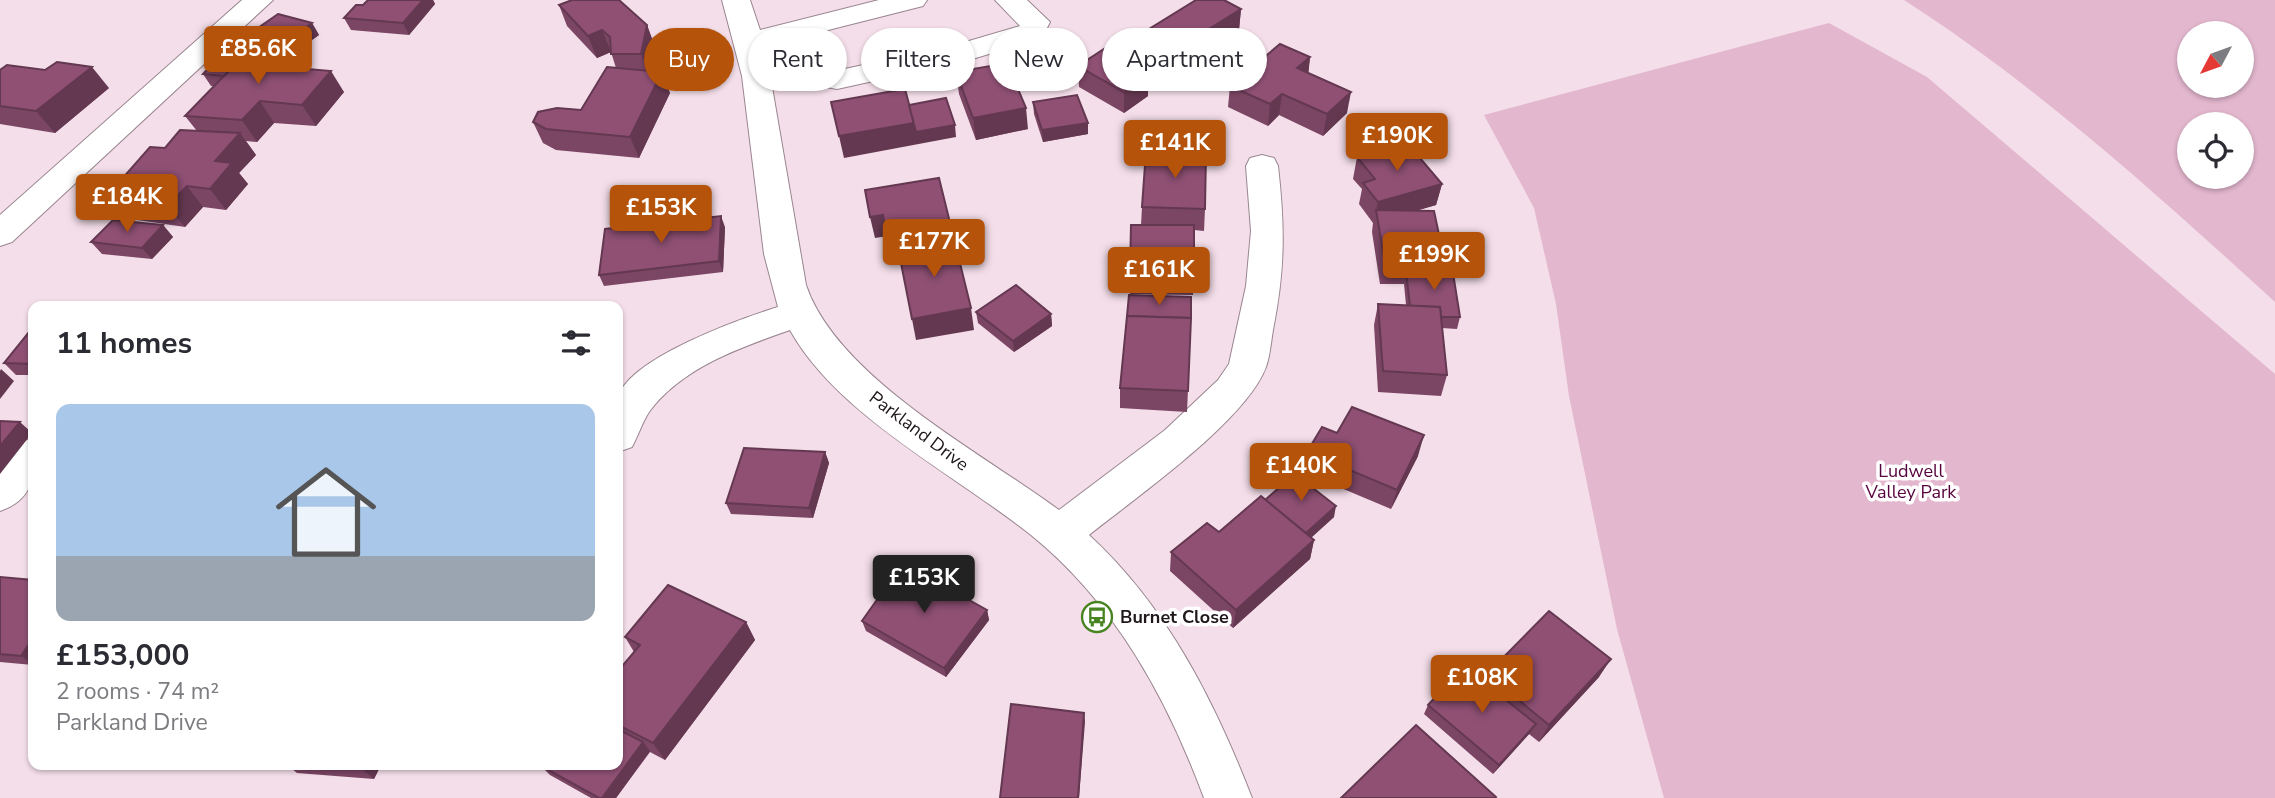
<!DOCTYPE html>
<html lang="en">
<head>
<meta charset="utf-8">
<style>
	:root { --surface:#fff; --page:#f7f7f7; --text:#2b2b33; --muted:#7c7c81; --line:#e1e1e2; --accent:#b45309 }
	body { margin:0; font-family:"Nunito Sans",sans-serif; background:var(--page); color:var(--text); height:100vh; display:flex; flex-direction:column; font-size:26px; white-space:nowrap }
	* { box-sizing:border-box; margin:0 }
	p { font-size:23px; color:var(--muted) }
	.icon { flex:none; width:38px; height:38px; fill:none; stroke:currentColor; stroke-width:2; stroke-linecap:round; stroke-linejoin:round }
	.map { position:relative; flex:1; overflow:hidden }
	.details { position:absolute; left:28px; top:301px; width:595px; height:469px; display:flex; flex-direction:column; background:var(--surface); border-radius:14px; box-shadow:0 2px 5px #0004 }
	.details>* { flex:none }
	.guide { position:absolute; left:644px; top:28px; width:665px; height:63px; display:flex; gap:14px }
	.needle { width:46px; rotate:229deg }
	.buttons { position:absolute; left:2177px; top:21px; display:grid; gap:14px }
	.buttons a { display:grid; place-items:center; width:77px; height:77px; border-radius:50%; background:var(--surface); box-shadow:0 2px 5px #0004; font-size:35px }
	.price { position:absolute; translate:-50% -60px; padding:0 16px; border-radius:7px; background:var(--accent); color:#fff; font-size:23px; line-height:46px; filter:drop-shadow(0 2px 4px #0008) }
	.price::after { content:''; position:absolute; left:50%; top:42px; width:21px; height:16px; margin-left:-10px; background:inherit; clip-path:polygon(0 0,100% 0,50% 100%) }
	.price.selected { background:#222; color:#fff }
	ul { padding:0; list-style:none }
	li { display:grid; align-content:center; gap:14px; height:371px; padding:0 28px }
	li+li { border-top:2px solid var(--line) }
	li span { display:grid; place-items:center; height:217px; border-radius:14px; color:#555 }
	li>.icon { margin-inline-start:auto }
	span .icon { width:126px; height:126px; fill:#fffc; stroke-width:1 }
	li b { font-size:30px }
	h2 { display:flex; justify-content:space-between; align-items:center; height:84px; padding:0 28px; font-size:30px }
	.tag { padding:0 24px; border-radius:32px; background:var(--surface); box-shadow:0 2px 5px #0004; font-size:24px; line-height:63px }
	.tag.selected { background:var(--accent); color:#fff }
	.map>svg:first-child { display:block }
	.green { fill:#e3b7ce; fill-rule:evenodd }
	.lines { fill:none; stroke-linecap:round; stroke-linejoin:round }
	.minor-casing { stroke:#99858f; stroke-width:2 }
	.minor { fill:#fff; fill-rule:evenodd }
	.wall { fill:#7b4564 }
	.shaded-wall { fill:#643851 }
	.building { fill:#8f5074; stroke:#643851; stroke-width:2 }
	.labels { text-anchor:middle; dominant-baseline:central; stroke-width:7; stroke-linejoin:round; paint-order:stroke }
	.street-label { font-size:18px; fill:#1f171b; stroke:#fff }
	.park-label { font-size:18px; fill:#57033d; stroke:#fff }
	.poi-label { font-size:18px; font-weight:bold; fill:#1f171b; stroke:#fff; text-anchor:start }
</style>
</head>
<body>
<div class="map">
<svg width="2275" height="798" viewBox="0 0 2275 798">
	<rect width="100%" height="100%" fill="#f4dee9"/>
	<g class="green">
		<path d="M1904,0H2275V302C2158,195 2038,86 1904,0ZM2189,33H2242V86H2189ZM2189,124H2242V177H2189Z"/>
		<polygon points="1829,23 1927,77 2275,374 2275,798 1664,798 1617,629 1569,396 1556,304 1534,208 1484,115"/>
	</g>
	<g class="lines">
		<g class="minor-casing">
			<g id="minor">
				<polygon points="242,0 273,0 12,242 0,246 0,215"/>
				<path d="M722,0H750L760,30L879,0H927L923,6L765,46L806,285C837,377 982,453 1059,510L1165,430L1218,380L1229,364L1246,286L1251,231L1246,166L1250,158L1262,155L1274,158L1278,166C1285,227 1285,270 1273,330C1271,342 1270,356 1266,367C1246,421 1135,498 1089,535C1167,607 1214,700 1252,798H1204C1167,698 1115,603 1031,535C956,475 837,415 790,330C741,347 681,368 649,412C642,423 638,436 632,447L618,452C618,435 614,414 618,398C627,359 742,318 778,307L764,254L742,76Z"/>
				<polygon points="995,0 1027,0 1050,22 1042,38 969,60 837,89 826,87 822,80 826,73 952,46 1020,26"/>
				<path d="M33,438C35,471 37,498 0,511V465L19,443Z"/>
			</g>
		</g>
		<use href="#minor" class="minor"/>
	</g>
	<g class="wall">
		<polygon points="368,0 433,0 435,4 409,35 351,30 344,18 363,5"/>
		<polygon points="559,5 647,25 655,47 650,71 670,93 639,158 556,150 543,143 533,122 581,110 616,68 611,52 597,58 567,26"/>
		<polygon points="1241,9 1239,30 1214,46 1213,63 1185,81 1170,72 1170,76 1148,91 1148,96 1124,113 1079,87 1078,66 1141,38 1141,34"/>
		<polygon points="312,23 319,35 292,54 301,68 344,92 316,126 274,123 257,142 246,141 256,155 239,173 248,184 226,210 203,207 185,227 124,218 106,197 165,148 197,131 185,116 214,86 211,86 203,74 248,51 260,48 256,46 248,35"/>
		<polygon points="1310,57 1308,73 1347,113 1323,136 1279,115 1268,126 1228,107 1230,86"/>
		<polygon points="0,70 109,88 55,133 0,124"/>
		<polygon points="956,72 1028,129 976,140 959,94"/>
		<polygon points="1033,102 1088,123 1088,134 1043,142 1034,114"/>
		<polygon points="1357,157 1442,184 1436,205 1418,210 1445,263 1442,273 1460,317 1457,329 1442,328 1447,375 1441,396 1378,392 1374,325 1378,304 1406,305 1404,284 1380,284 1372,232 1373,223 1359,204 1362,189 1353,179"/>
		<polygon points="1142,207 1205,209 1204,231 1194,230 1194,274 1193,295 1130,294 1130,273 1141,225"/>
		<polygon points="163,225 173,237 152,259 102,254 91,242"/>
		<polygon points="725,227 723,272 604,286 599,275"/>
		<polygon points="976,312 1051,314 1052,326 1014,352 978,323"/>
		<polygon points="1127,316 1191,318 1187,412 1120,408 1120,388"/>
		<polygon points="33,327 33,375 16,375 4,363"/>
		<polygon points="1337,433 1418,456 1391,509 1303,472 1307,452"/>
		<polygon points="825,452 829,463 813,518 731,514 726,503"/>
		<polygon points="1265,500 1334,517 1311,537 1314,540 1310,559 1233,628 1170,571 1171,552 1219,532"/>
		<polygon points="0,577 33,580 33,665 0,662"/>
		<polygon points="987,610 989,620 946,677 866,631 862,621"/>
		<polygon points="746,622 755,640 665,760 650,752 616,798 591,798 550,775 541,766 618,765 618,671 634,652 625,637"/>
		<polygon points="1487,674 1599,677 1539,742 1529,734 1493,774 1424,714 1428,705 1483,682"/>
		<polygon points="287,765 381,765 374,779 297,773"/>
	</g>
	<g class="shaded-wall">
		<polygon points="423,0 433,0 435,4 409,35 403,23"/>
		<polygon points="1241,9 1239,30 1214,46 1213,63 1185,81 1186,60 1201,34"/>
		<polygon points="312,23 319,35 292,54 303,71 273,66 287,52 282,44"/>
		<polygon points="647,25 655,47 649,75 641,54"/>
		<polygon points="602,30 611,52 597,58 588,36"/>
		<polygon points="1171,55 1170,76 1148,91 1148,96 1124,113 1124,92 1144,72"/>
		<polygon points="1310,57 1308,78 1297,68"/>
		<polygon points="92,67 109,88 55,133 36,111"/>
		<polygon points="331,71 344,92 316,126 302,105"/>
		<polygon points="662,72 670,93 639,158 630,137"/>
		<polygon points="1351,92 1347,113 1323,136 1327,114"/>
		<polygon points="1282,94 1279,115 1268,126 1270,104"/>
		<polygon points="260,101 274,123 257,142 242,120"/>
		<polygon points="1026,108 1028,129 976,140 973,118"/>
		<polygon points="914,123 955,125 956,137 844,158 839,136"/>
		<polygon points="1088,123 1088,134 1043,142 1042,130"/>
		<polygon points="240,133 256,155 239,173 248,184 226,210 210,189 215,161"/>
		<polygon points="1442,184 1436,205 1378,222 1376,210 1378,202"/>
		<polygon points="187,186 203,207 185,227 167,206"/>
		<polygon points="883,215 888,236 875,238 870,217"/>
		<polygon points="721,216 725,227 723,272 719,261"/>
		<polygon points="163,225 173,237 152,259 142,248"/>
		<polygon points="952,231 955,252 892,263 888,242"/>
		<polygon points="971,308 974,330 916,340 912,319"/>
		<polygon points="1051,314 1052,326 1014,352 1013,341"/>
		<polygon points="1,369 14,381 0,399 0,371"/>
		<polygon points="20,422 32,433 0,474 0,446"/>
		<polygon points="1424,435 1418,456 1391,509 1397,490"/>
		<polygon points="825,452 829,463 813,518 809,508"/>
		<polygon points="1336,506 1334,517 1299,549 1301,538"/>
		<polygon points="1314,540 1310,559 1233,628 1236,610"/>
		<polygon points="987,610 989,620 946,677 944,668"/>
		<polygon points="746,622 755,640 665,760 653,743"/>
		<polygon points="33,638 33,664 21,656"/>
		<polygon points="1611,659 1599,677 1539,742 1549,725"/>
		<polygon points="1084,713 1085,722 1079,798 1078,798"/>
		<polygon points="1536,724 1530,733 1493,774 1499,765"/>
		<polygon points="643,742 650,751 616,798 602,798"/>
		<polygon points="357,765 381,765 374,779"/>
	</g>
	<g class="building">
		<polygon points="368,0 423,0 403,23 344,18 356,5 363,5"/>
		<polygon points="572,0 619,0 647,25 641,54 611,54 610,37 602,30 588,36 559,5"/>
		<polygon points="1196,0 1224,0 1241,9 1201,34 1215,41 1186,60 1141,34"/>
		<polygon points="278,14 312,23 282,44 248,35"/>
		<polygon points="1130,32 1171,55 1144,72 1148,75 1124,92 1078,66"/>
		<polygon points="1280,44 1310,57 1297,68 1351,92 1327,114 1282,94 1270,104 1230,86"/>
		<polygon points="252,47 289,50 273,66 331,71 302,105 260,101 242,120 185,116"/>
		<polygon points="227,49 248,51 224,76 203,74"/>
		<polygon points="57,62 92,67 36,111 0,106 0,70 7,65 45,70"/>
		<polygon points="1007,63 1026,108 973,118 956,72"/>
		<polygon points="607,67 662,72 630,137 546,129 533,122 538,112 557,108 581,110"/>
		<polygon points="905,89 914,123 839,136 831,102"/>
		<polygon points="1077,95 1088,123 1042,130 1033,102"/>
		<polygon points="946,98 955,125 916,132 909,105"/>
		<polygon points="180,130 240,133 215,161 232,163 210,189 187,186 167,206 106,197 150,147 165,148"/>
		<polygon points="1145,133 1204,135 1205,153 1146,151 1146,153"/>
		<polygon points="1408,144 1442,184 1378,202 1363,183 1375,179 1357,157"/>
		<polygon points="1146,151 1206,153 1205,209 1142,207"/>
		<polygon points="939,178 952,231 888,242 883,215 870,217 865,190"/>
		<polygon points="1376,210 1434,211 1445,263 1385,263"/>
		<polygon points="721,216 719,261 599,275 605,229"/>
		<polygon points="113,220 163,225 142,248 91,242"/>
		<polygon points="1131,225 1194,225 1194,274 1130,273"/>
		<polygon points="954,239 971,308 912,319 898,248"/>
		<polygon points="1406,271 1453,273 1460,317 1441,317 1440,307 1410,306"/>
		<polygon points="1016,285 1051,314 1013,341 976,312"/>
		<polygon points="1129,295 1191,297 1191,318 1127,316"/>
		<polygon points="1378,304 1440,307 1447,375 1383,371"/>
		<polygon points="1127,316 1191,318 1188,391 1120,388"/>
		<polygon points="33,327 33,364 4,363"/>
		<polygon points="1352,407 1424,435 1397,490 1307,452 1322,427 1337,433"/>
		<polygon points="0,421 20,422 0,446"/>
		<polygon points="744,448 825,452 809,508 726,503"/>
		<polygon points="1295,474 1336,506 1306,533 1265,500"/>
		<polygon points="1261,496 1314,540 1236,610 1171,552 1207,523 1219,532"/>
		<polygon points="903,563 987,610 944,668 862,621"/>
		<polygon points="0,577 33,580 33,638 21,656 0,654"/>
		<polygon points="668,585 746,622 653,743 618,725 618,671 640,645 625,637"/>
		<polygon points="1549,611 1611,659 1549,725 1487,674"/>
		<polygon points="1464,666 1536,724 1499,765 1428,705"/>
		<polygon points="1011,704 1084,713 1078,798 1000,798"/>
		<polygon points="1416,725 1496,797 1495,798 1341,798"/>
		<polygon points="618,729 643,742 602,798 599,798 541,766 543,765 618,765"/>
	</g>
	<defs>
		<g id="bus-ring" transform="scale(1.575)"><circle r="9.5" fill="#fff" stroke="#498422" stroke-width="1.5"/><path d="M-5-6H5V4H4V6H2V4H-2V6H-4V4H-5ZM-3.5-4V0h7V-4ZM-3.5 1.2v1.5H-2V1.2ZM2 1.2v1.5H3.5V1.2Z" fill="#498422"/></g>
	</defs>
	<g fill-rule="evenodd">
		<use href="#bus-ring" x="1097" y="617"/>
	</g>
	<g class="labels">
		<g class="street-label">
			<text transform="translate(919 431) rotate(37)">Parkland Drive</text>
		</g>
		<g class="park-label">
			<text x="1911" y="471">Ludwell<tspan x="1911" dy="21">Valley Park</tspan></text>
		</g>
		<g class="poi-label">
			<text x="1120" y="617">Burnet Close</text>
		</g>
	</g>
</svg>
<div class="buttons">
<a><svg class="needle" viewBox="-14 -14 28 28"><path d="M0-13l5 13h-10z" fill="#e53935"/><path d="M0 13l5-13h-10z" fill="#7c7c81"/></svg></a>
<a><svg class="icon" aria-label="locate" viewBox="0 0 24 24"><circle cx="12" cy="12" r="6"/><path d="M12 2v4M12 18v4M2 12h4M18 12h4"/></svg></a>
</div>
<b class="price" style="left:258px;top:86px">£85.6K</b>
<b class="price" style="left:1397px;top:173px">£190K</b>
<b class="price" style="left:1175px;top:180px">£141K</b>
<b class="price" style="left:127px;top:234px">£184K</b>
<b class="price" style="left:661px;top:245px">£153K</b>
<b class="price" style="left:934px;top:279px">£177K</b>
<b class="price" style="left:1434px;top:292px">£199K</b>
<b class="price" style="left:1159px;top:307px">£161K</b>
<b class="price" style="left:1301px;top:503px">£140K</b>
<b class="price selected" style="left:924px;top:615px">£153K</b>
<b class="price" style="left:1482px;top:715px">£108K</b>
<div class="guide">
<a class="tag selected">Buy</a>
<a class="tag">Rent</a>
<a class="tag">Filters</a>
<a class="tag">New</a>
<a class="tag">Apartment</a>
</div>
<section class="details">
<h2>11 homes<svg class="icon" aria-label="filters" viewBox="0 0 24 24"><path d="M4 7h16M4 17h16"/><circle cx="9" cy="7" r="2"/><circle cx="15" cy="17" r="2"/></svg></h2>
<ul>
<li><span style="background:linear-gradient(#a9c7e8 70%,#9aa5b1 0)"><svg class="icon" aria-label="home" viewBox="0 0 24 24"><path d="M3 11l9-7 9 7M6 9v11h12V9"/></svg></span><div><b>£153,000</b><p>2 rooms · 74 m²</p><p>Parkland Drive</p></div></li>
</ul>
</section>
</div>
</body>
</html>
